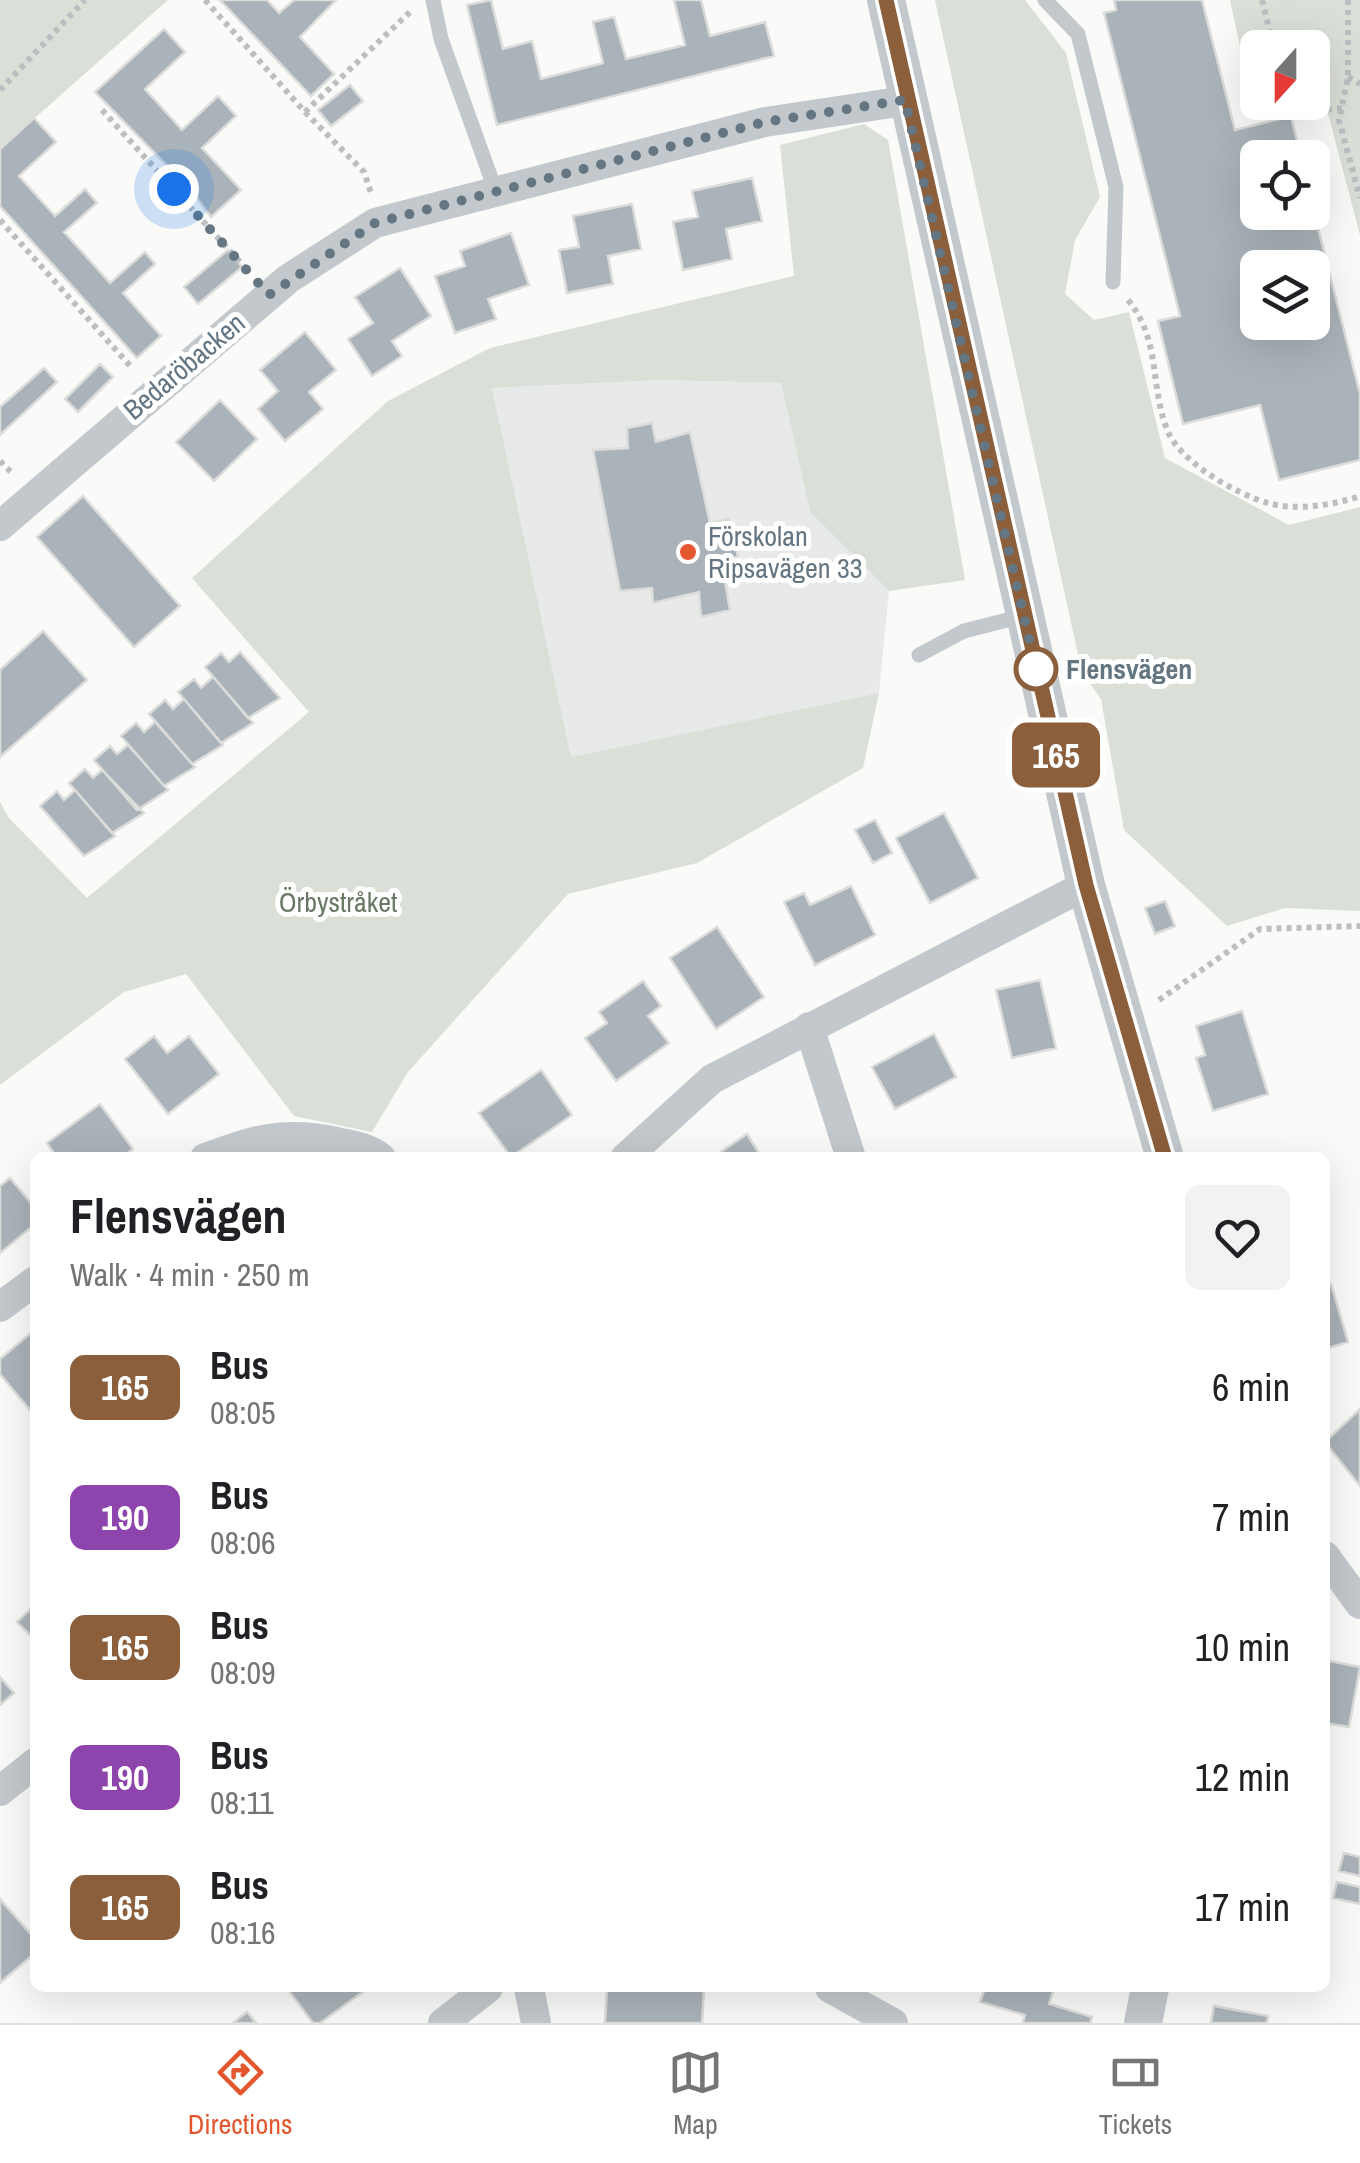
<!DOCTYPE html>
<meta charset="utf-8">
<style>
:root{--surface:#fff;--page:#f2f2f2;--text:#202124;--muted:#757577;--line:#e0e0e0;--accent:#e4572e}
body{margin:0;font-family:"Archivo Narrow",sans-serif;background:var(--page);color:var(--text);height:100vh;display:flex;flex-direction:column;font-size:38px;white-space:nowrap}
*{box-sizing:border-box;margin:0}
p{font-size:32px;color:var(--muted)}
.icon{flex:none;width:55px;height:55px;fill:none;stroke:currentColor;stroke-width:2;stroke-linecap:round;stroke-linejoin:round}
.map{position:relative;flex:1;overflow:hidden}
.panel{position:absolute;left:30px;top:1152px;width:1300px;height:840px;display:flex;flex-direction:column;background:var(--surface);border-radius:15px;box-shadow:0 10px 40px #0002}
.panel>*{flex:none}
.badge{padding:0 20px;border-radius:15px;font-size:35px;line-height:65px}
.needle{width:65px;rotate:201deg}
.buttons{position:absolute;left:1240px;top:30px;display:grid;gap:20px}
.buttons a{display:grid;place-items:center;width:90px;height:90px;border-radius:15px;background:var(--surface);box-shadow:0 10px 40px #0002;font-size:50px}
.you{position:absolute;width:50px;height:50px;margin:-25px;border:8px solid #fff;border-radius:50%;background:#1a73e8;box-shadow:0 0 0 15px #1a73e833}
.map>.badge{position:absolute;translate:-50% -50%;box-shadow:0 0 0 5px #fff}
.round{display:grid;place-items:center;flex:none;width:105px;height:105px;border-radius:15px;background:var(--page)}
.headline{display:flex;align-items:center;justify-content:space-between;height:170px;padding:0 40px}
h1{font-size:48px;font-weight:700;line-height:75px}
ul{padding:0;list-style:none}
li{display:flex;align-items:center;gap:30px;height:130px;padding:0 40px}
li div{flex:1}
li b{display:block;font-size:38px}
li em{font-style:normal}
li .badge{min-width:110px;font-weight:700;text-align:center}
.tab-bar{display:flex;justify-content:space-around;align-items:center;height:140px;border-top:2px solid var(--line);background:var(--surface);font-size:28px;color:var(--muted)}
.tab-bar a{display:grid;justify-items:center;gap:5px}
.tab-bar .on{color:var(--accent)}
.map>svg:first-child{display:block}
.built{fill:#e8e9e9}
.green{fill:#dadfd7}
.building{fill:#aab3b9;stroke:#dcdcda;stroke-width:2.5;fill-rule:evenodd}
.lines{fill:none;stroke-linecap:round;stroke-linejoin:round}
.path{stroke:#bbbfc2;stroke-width:6;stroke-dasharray:5 5;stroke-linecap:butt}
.service{stroke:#c3c8cc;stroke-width:15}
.minor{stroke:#c3c8cc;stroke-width:30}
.tertiary{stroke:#c3c8cc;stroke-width:38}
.line-casing{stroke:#fff;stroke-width:22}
.line{stroke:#8b5e3c;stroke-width:15}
.walk{stroke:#657683;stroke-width:10;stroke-dasharray:0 18}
.poi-dot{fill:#e4572e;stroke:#fff;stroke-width:4}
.stop-dot{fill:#fff;stroke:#8b5e3c;stroke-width:5}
.labels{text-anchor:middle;stroke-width:10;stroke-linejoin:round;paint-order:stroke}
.street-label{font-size:28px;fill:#657683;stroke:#fff}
.poi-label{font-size:28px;fill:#657683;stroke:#fff;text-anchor:start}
.stop-label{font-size:28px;font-weight:bold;fill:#657683;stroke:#fff;text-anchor:start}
.park-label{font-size:28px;fill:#687a64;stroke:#fff}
</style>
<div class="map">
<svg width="1360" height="2023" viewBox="0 0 1360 2023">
<rect width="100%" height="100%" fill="#fafaf8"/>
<path class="built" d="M662,380L781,383L810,512L889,591L879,693L571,757L492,388Z"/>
<path class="green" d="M0,0H168L0,149Z
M935,0H1025L1066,53L1100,197L1075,240L1065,294L1094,320L1129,312L1165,458L1289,525L1360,507V911L1285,908L1227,926L1124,830L1101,699L1082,673Z
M1230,0H1360V235L1316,68L1313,67L1312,48H1258L1257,71H1245Z
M864,124L888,140L965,580L889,591L810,512L781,383L661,380L492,388L571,757L879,693L863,768L697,863L568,894L408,1072L372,1132L294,1116L186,974L124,992L0,1085V802L9,818L87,898L309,712L192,578L388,401L490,348L794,276L780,145Z"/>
<path class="building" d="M220,0H267L279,13L294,0H336L300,37L334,74L311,96Z
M491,0L503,49L532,41L541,79L603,63L593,22L614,17L626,59L685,45L674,0H701L710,36L765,22L774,56L497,125L467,5Z
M1114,0H1202L1235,130L1291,116L1301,158H1258V212H1312V204L1360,394V460L1279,480L1260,405L1183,424L1158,321L1180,316L1104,13L1116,10ZM1258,268H1312V322H1258Z
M164,29L185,52L145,89L182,130L218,96L236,116L202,148L241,190L211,217L191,190L95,92Z
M350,85L363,101L331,126L318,110Z
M34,118L56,142L19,176L55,216L85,189L97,203L64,232L110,283L145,252L155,264L123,293L161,336L137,358L0,206V149Z
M752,178L762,221L726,229L732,259L683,270L673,222L698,217L692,191Z
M632,204L641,249L608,256L613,284L567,293L559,250L579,247L573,216Z
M511,233L529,285L488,299L496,319L455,333L435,276L465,266L460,251Z
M228,250L242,267L198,304L184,287Z
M400,268L431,316L392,341L402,356L372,376L348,339L373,323L355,297Z
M305,332L336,370L309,392L323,409L285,441L258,409L278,391L260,370Z
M100,364L113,377L78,412L65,399Z
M44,368L57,382L0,435V407Z
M220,400L257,439L214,481L176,442Z
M652,423L656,442L690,432L710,523L729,519L738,556L722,564L730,610L701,617L699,592L653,603L652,588L620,591L593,450L628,448L627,428Z
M83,496L180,606L134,647L37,537Z
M43,631L87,680L0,757V670Z
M240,652L280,698L248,718L205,667L221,653L229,662Z
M213,677L253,723L221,743L178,692L194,679L201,688Z
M184,699L223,745L192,764L149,714L165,700L173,709Z
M155,722L195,767L164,786L121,736L136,723L144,732Z
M128,745L168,790L137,810L94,760L110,746L117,754Z
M85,769L93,778L102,770L144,813L112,833L69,783Z
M75,790L115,836L84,856L40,806L57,791L64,800Z
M944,813L978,878L930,903L896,838Z
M875,820L892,853L873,863L855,830Z
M851,886L875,935L815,965L784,902L804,893L810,905Z
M1165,901L1175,926L1155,934L1145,908Z
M717,927L764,997L716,1029L670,958Z
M1040,980L1056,1048L1012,1058L996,990Z
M643,981L661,1006L648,1016L669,1043L616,1081L585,1038L607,1023L599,1012Z
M1242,1011L1268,1094L1213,1111L1196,1058L1205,1055L1196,1026Z
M934,1034L956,1077L895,1109L872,1067Z
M154,1036L167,1053L189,1036L219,1074L168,1114L125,1059Z
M541,1070L572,1115L511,1157L479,1113Z
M100,1104L133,1149L122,1158H57L47,1143Z
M747,1134L762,1158H712Z
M10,1178L35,1208V1224L0,1253V1186Z
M1331,1284L1348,1342L1325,1349V1286Z
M32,1332L35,1336V1416L0,1374V1359Z
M1360,1409V1486L1325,1442Z
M35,1605V1640L17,1622Z
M1325,1660L1360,1667L1349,1727L1325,1723Z
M0,1677L14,1693L0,1705Z
M1344,1853L1360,1857V1876L1339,1871Z
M1337,1882L1360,1887V1904L1333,1898Z
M0,1899L35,1939V1953L0,1983Z
M287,1988H361L364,1991L320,2023H313Z
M607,1988H704L702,2023H605Z
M985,1988H1054L1049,2004L1092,2017L1090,2023H1023L1025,2015L980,2002Z
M1214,2006L1268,2016L1267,2023H1211Z
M247,2012L256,2023H233Z"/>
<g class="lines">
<path class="path" d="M205,0L305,112L412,10
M1262,0L1274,48
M1348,0V77L1339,120L1360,198
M1348,77L1360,84
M0,90L85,0
M1290,102L1306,112L1342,108
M102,110L249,272
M305,112L364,172L371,193
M0,220L132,368
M1128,300C1162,342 1149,386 1168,432C1182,463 1236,494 1268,503C1294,511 1335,505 1360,496
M0,461L13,474
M1159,1000L1260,929L1360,926"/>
<path class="service" d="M433,0L441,39L496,192
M1045,0L1078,34L1116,187L1113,282
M919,655L964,631L1023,616"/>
<path class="minor" d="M0,526L288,279L375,223L765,122L905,101
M809,1027L851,1158
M205,1158C255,1140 283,1130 337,1142C353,1146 368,1147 381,1158
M625,1158L712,1079L1086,885
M0,1307L35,1281
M1325,1556L1360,1604
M0,1791L35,1763
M529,1988L536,2023
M830,1988L893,2023
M443,2023L488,1988"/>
<path class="tertiary" d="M886,0L1086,885L1165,1158
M1143,2023L1150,1988"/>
</g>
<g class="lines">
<g class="line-casing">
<path id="line" d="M886,0L1086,885L1165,1158"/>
</g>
<use href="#line" class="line"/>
<path class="walk" d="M174,189L269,295L375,223L765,122L905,100L1036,669"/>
</g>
<circle class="poi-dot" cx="688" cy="552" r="10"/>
<circle class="stop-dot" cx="1036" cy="669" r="20"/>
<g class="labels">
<g class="street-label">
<text transform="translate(184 366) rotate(-40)" y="10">Bedaröbacken</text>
</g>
<g class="poi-label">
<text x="708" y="546">Förskolan<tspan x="708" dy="32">Ripsavägen 33</tspan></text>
</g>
<g class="stop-label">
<text x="1066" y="679">Flensvägen</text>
</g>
<g class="park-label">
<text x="338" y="912">Örbystråket</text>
</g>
</g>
</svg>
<div class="buttons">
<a><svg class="needle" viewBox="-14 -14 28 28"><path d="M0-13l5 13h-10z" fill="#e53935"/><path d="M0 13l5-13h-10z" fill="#757577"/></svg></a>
<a><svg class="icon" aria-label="locate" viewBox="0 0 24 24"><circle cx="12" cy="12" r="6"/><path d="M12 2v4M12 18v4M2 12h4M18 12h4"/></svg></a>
<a><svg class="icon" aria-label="layers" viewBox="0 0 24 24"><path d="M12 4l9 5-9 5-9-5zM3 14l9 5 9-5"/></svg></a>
</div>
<div class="you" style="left:174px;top:189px"></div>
<b class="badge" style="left:1056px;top:755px;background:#8b5e3c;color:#fff">165</b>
<section class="panel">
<div class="headline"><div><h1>Flensvägen</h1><p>Walk · 4 min · 250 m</p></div><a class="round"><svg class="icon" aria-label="heart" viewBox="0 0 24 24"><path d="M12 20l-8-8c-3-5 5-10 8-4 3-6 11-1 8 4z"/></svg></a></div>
<ul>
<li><span class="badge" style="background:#8b5e3c;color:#fff">165</span><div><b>Bus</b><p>08:05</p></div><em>6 min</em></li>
<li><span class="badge" style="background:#8e44ad;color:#fff">190</span><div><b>Bus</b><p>08:06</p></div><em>7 min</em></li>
<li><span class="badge" style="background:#8b5e3c;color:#fff">165</span><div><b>Bus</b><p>08:09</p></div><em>10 min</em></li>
<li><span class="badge" style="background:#8e44ad;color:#fff">190</span><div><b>Bus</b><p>08:11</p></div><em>12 min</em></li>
<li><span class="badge" style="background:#8b5e3c;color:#fff">165</span><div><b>Bus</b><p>08:16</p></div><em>17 min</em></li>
</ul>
</section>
</div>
<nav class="tab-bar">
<a class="on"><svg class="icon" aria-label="directions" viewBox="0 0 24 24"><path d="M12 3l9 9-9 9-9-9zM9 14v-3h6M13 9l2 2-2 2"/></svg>Directions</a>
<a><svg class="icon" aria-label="map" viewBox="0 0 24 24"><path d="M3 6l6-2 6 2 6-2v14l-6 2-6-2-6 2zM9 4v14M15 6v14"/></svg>Map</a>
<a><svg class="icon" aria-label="tickets" viewBox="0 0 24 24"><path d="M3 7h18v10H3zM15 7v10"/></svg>Tickets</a>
</nav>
